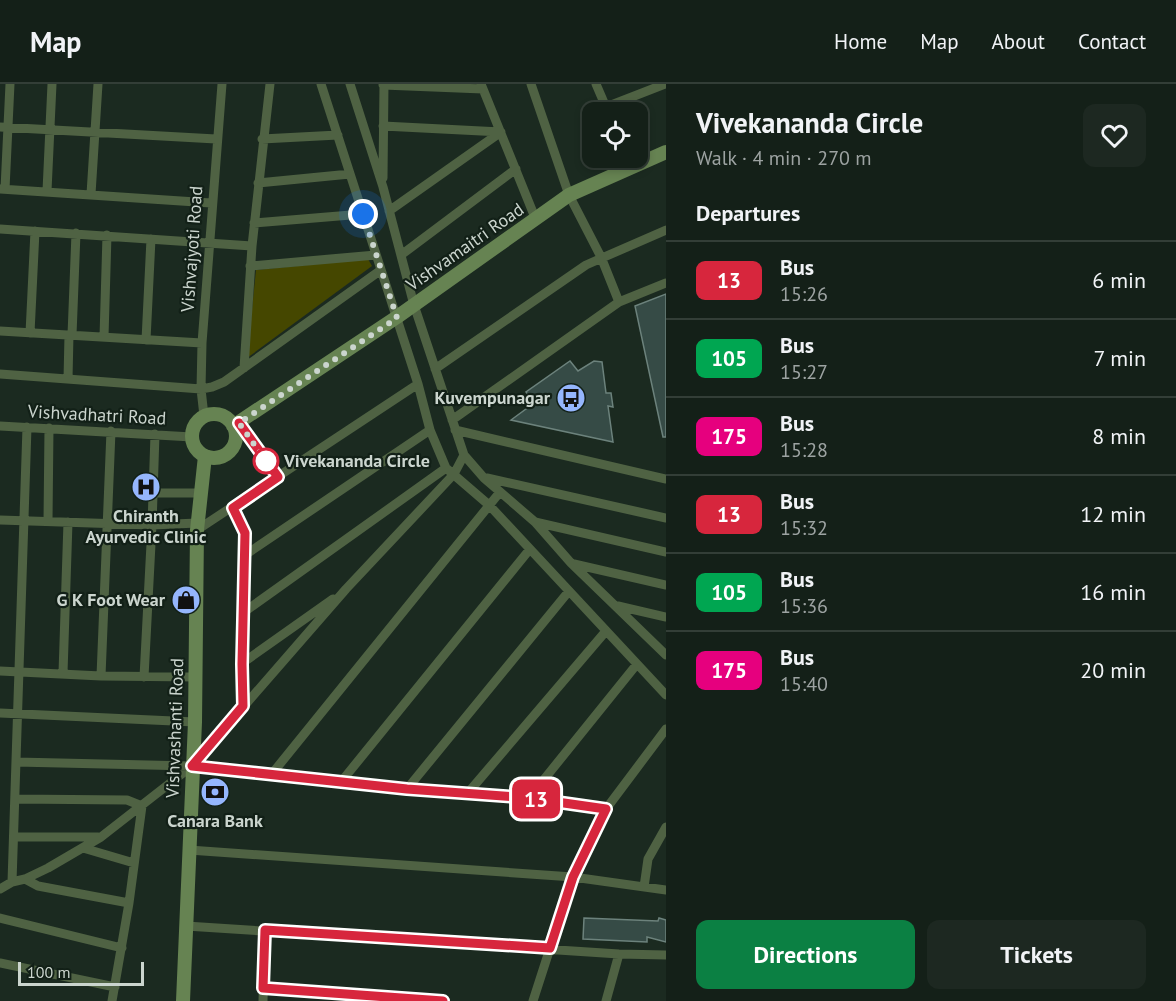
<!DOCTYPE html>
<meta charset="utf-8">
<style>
:root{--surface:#142018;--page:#1d2821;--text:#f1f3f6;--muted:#9da3a2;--line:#333e37;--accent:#0b8043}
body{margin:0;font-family:"PT Sans",sans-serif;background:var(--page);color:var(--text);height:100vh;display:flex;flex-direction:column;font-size:22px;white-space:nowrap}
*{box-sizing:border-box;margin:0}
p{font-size:20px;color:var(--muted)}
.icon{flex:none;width:33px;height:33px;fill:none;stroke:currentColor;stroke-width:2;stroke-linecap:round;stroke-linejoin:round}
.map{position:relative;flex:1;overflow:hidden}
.side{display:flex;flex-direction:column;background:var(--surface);width:510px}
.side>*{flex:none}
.badge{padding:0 12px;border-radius:9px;font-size:21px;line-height:39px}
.buttons{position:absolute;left:582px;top:18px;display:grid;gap:12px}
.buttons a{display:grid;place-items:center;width:66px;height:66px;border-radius:12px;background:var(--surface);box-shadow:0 3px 9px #0003,0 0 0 2px var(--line);font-size:30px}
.scale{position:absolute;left:18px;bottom:15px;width:126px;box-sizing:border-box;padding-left:6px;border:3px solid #cbd5ce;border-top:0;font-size:16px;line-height:21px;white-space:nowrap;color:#cbd5ce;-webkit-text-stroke:4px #122017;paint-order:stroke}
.you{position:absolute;width:30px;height:30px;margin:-15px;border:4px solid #fff;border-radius:50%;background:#1a73e8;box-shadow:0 0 0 9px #1a73e833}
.map>.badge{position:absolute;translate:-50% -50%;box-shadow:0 0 0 3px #fff}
h2{padding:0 30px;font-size:22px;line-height:54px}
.round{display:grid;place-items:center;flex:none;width:63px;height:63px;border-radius:12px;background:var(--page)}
.headline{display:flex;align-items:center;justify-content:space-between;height:102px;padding:0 30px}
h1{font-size:28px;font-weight:600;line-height:45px}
.action{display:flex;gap:12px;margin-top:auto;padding:12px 30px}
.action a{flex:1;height:69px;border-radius:12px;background:var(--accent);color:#fff;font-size:24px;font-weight:600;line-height:69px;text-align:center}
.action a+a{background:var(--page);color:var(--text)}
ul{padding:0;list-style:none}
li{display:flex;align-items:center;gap:18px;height:78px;padding:0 30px;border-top:2px solid var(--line)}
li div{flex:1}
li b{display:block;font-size:22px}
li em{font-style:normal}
li .badge{min-width:66px;font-weight:700;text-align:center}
header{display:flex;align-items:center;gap:36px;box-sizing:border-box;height:84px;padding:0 30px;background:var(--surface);border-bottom:2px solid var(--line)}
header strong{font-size:28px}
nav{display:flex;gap:33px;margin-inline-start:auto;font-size:21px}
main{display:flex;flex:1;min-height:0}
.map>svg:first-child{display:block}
.green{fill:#454700}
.building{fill:#364b46;stroke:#6c827c;stroke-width:1.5}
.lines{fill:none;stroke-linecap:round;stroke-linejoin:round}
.street{stroke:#4f6243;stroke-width:9}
.secondary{stroke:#668352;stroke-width:14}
.line-casing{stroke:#fff;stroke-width:14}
.line{stroke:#d7263d;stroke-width:9}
.walk{stroke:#cbd5ce;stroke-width:6;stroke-dasharray:0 10.8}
.stop-dot{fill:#fff;stroke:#d7263d;stroke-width:3}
.labels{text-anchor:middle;stroke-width:4.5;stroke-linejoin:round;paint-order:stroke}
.street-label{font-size:18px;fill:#cbd5ce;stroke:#122017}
.poi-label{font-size:18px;font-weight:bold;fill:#cbd5ce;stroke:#122017;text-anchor:end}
.stop-label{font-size:18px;font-weight:bold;fill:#cbd5ce;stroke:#122017;text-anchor:start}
</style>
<header>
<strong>Map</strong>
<nav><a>Home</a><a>Map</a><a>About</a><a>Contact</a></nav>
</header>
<main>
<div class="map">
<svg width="666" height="917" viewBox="0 0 666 917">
<rect width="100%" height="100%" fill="#1b2a20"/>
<path class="green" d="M368,175L372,182L247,274L256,186Z"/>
<path class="building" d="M666,210V353H663L635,222Z
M570,277L578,287L594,277L602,278L606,309H611L613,323L608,322L613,358L511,336L534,319L526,308Z
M584,834L658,837L659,834L666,836V858L647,853V858L583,855Z"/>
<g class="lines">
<path class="street" d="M321,0L418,300L430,346L446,384L489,421L666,611
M350,0L383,103L414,221L464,371L484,394L535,438L571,479L666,571
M481,0L536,136
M531,0L569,111L601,173L619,218
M596,0L608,28
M383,1L483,5
M606,23L665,0
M383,42L501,48
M0,43L216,55
M262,55L338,51
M383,94L384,0
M258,99L350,90
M0,105L211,119
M5,105L10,0
M47,107L52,0
M91,110L98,0
M389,127L501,48
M254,139L363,130
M0,145L252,162
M401,171L516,85
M250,182L376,171
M0,247L202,259
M30,249L35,147
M72,251L76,149
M104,253L107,151
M146,256L151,155
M244,284L252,162L270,0
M435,285L586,181L666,146
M0,290L201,305L212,303L224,298L381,186
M68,295L69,251
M204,332L201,305L202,259L222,0
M452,336L619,218L666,199
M239,339L278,393
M0,342L192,353
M455,346L666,395
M487,394L666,434
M153,409H200
M233,424L245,449L241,580L243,622
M0,436L152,441L197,439
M48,437L49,344
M535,438L666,468
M197,446L418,300
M245,471L430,346
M574,480L666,501
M618,522L666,533
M244,528L446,384
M241,580L333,515
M0,587L101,592L196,593
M63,589L68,438
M101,592L111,347
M144,593L152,441L155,350
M0,629L195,638
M16,678L192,682L407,705L529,714L606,725
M271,691L500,408
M341,698L530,465
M407,705L569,507
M467,710L606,547
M529,714L637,580
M15,715L127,716L142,722L129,819L112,917
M14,753H98
M83,764L134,779
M189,766L573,793L666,806
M25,795L38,802L129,819
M12,798L27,343
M644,803L648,775L666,743
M0,805L12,798L25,795L48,784L101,753L192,682L346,505L454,390L464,371
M0,834L122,864
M186,842L619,870L666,871
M0,879L115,903
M263,904L443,917
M263,917L265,846
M533,917L573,793L606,725L666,645
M606,917L619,870"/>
<path class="secondary" d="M192 352a22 22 0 1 1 44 0a22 22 0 1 1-44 0Z
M233,342L397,233L569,111L666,68
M183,917L195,638L197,446L205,372"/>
</g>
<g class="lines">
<g class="line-casing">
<path id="line" d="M239,339L278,393L233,424L245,449L242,580L243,622L192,682L407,705L529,714L606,725L573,793L550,864L265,846L263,904L443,917"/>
</g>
<use href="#line" class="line"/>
<path class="walk" d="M266,377L239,339L397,234L363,130"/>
</g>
<defs>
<g id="bus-disc" transform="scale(1.5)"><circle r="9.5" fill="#95b6fd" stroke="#122017"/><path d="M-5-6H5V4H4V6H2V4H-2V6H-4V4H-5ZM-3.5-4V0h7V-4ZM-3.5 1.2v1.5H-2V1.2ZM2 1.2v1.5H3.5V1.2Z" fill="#111"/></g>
<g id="hospital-disc" transform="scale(1.5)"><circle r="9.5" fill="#95b6fd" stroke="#122017"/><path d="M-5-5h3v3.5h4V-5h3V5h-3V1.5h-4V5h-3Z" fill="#111"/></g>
<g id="shop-disc" transform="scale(1.5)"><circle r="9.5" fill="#95b6fd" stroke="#122017"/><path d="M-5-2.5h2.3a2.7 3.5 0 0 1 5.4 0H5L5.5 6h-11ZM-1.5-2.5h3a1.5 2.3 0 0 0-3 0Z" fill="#111"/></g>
<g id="bank-disc" transform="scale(1.5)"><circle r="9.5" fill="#95b6fd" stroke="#122017"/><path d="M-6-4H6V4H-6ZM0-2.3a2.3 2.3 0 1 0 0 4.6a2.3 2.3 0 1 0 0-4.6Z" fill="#111"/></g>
</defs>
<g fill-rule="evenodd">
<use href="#bus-disc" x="571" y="314"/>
<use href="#hospital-disc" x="146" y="403"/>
<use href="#shop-disc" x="186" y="516"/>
<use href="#bank-disc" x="215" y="708"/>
</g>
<circle class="stop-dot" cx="266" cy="377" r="12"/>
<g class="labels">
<g class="street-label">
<text transform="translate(465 163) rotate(-35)" y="6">Vishvamaitri Road</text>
<text transform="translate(192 165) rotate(-86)" y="6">Vishvajyoti Road</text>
<text transform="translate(97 331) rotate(3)" y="6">Vishvadhatri Road</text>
<text transform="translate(175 644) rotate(-88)" y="6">Vishvashanti Road</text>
</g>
<g class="poi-label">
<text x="550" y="320">Kuvempunagar</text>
<text x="146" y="438" text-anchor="middle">Chiranth<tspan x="146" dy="21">Ayurvedic Clinic</tspan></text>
<text x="165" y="522">G K Foot Wear</text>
<text x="215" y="743" text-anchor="middle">Canara Bank</text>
</g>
<g class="stop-label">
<text x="284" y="383">Vivekananda Circle</text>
</g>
</g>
</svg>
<div class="buttons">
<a><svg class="icon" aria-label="locate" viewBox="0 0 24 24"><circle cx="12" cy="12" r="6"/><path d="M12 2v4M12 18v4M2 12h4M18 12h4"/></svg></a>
</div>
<div class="scale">100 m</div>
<div class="you" style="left:363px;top:130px"></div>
<b class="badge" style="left:536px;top:715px;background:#d7263d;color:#fff">13</b>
</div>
<section class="side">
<div class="headline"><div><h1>Vivekananda Circle</h1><p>Walk · 4 min · 270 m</p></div><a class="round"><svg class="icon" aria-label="heart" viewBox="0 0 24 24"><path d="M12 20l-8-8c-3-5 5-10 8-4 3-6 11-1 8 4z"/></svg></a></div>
<h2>Departures</h2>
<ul>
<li><span class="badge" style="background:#d7263d;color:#fff">13</span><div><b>Bus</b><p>15:26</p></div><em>6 min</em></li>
<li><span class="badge" style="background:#00a651;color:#fff">105</span><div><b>Bus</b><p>15:27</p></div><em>7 min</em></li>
<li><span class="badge" style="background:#e6007e;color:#fff">175</span><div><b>Bus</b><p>15:28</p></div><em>8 min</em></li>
<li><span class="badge" style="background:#d7263d;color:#fff">13</span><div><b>Bus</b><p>15:32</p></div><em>12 min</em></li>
<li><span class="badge" style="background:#00a651;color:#fff">105</span><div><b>Bus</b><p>15:36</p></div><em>16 min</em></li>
<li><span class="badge" style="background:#e6007e;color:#fff">175</span><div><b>Bus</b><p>15:40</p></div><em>20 min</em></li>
</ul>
<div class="action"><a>Directions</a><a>Tickets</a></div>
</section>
</main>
